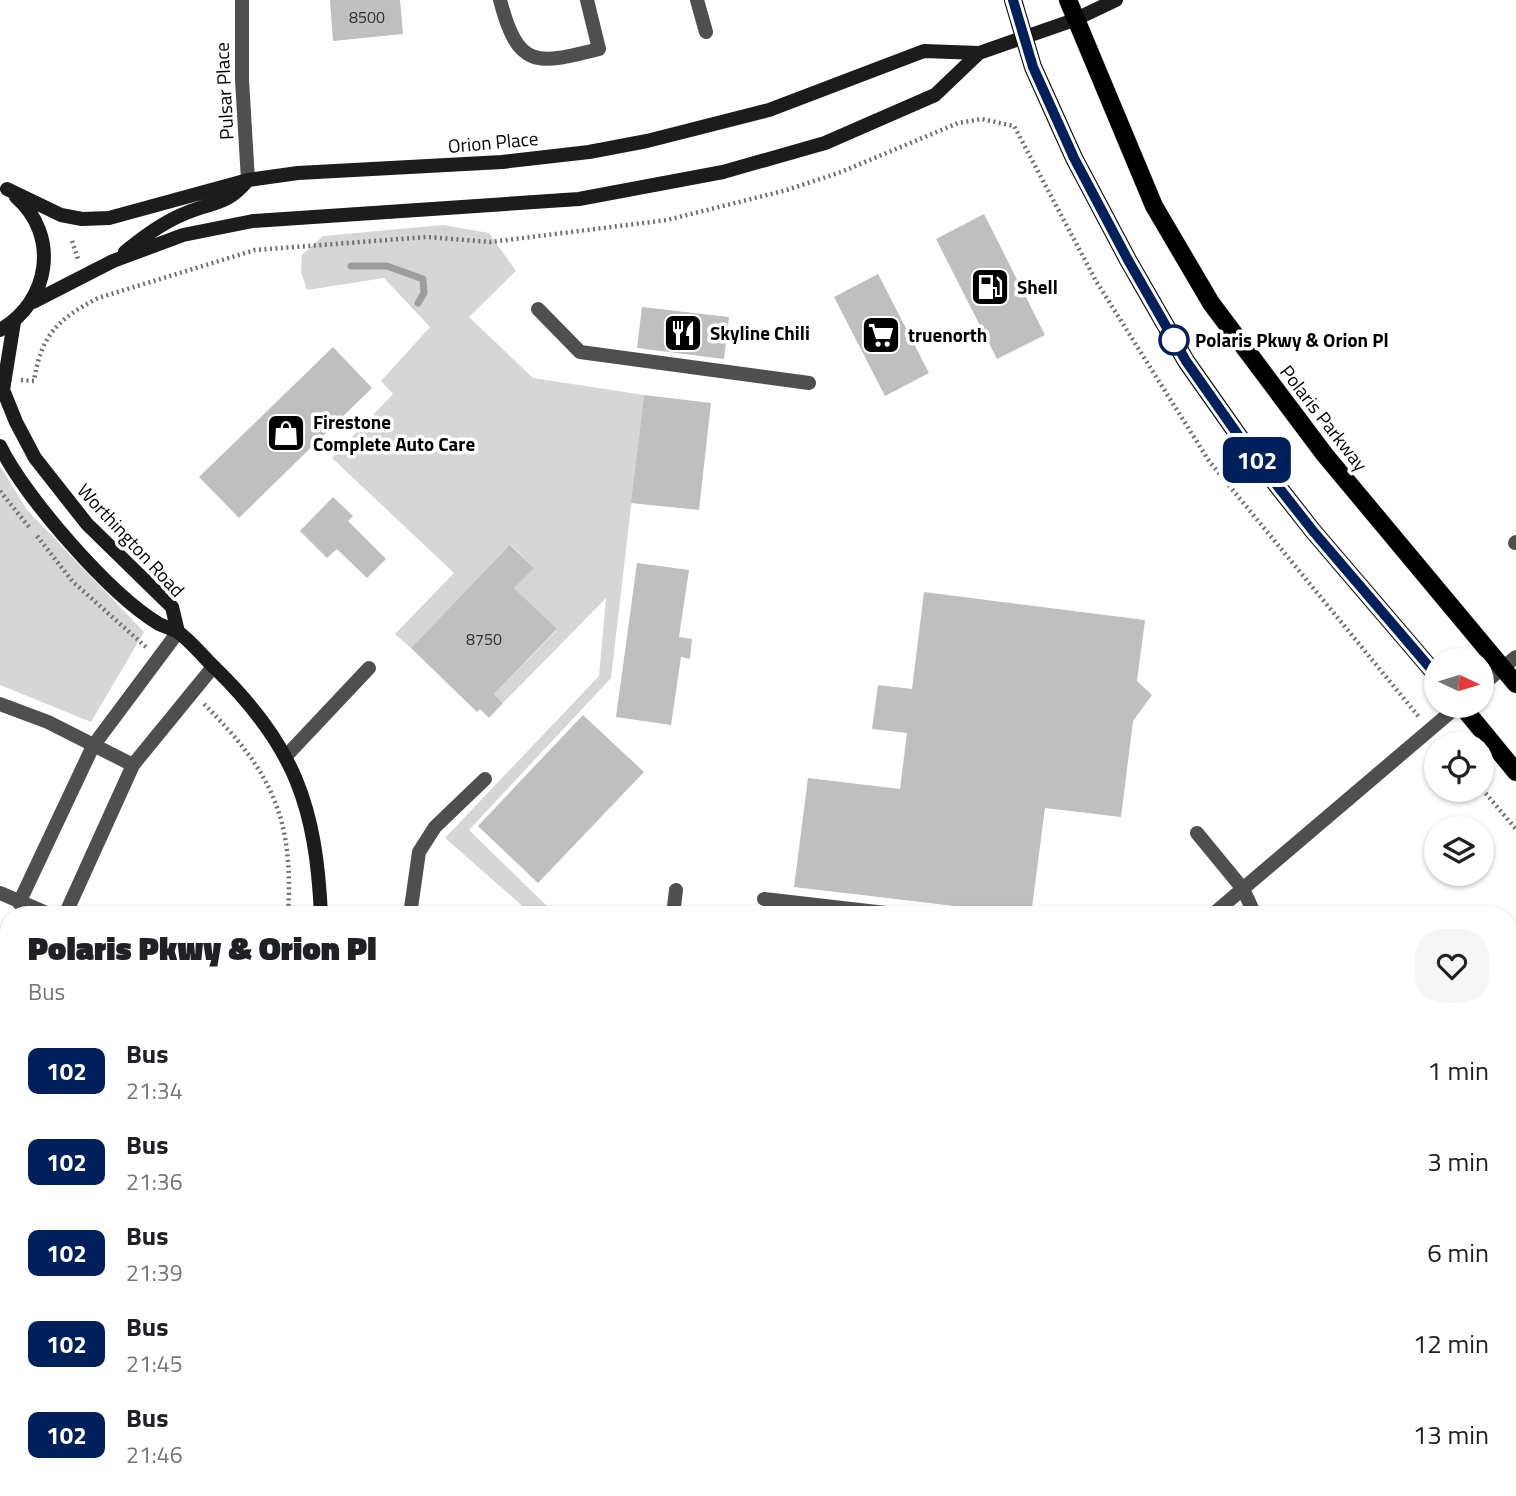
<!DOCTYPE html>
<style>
:root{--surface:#fff;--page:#f6f6f6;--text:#202124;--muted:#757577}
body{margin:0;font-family:"Titillium Web",sans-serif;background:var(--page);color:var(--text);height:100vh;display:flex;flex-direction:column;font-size:26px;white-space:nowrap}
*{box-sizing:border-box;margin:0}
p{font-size:23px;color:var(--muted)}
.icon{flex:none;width:38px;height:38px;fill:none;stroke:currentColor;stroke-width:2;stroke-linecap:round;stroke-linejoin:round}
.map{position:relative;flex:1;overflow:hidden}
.panel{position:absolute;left:0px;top:906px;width:1517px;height:590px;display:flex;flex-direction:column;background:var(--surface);border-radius:28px 28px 0 0;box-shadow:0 2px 5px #0004}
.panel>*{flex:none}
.badge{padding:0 14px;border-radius:10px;font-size:24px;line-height:46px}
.needle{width:46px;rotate:94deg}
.fabs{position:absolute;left:1424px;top:648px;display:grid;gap:14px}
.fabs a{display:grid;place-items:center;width:70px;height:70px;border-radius:50%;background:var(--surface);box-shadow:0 2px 5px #0004;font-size:35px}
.map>.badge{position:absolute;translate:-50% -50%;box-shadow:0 0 0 4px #fff}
.round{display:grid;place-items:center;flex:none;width:74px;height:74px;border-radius:28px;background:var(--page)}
.summary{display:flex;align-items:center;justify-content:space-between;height:119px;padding:0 28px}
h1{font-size:33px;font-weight:800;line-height:52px}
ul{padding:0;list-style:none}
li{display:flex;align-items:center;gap:21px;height:91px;padding:0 28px}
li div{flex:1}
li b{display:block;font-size:26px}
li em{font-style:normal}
li .badge{min-width:77px;font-weight:700;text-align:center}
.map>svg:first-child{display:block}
.green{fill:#d6d6d6}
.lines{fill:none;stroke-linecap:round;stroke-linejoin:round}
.stream{stroke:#9d9d9d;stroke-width:7}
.building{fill:#bfbfbf}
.primary-casing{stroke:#dbdbdb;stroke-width:19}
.path{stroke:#717171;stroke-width:4.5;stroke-dasharray:2 3.5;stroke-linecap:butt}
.lane{stroke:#4f4f4f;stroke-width:14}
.street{stroke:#4f4f4f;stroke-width:14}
.secondary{stroke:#1c1c1c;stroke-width:14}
.primary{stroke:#000;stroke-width:18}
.line-casing{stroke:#fff;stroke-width:16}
.line{stroke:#00205b;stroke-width:10}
.stop-dot{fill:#fff;stroke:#00205b;stroke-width:3.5}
.labels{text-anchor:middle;stroke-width:7;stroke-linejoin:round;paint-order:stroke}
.number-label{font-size:16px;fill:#303030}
.street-label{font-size:19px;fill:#000;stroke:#fff}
.poi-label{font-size:19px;font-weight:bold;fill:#000;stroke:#fff;text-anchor:start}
.stop-label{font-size:19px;font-weight:bold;fill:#000;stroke:#fff;text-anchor:start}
</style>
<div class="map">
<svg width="1516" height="1496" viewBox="0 0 1516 1496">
<rect width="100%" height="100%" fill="#fff"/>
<path class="green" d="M443,225L489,233L516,271L469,317L533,378L644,395L611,678L469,830L549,908L545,915H533L445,838L599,676L606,598L503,703L494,694L557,630L514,588L533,567L511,545L411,648L395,634L454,573L332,458L393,394L381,381L430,327L384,278L307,290L301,272L302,255L323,236Z
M0,466L27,510L144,632L91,722L0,685Z
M712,907L783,915H711Z
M1115,1488H1208L1218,1496H1124Z"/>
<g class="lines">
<path class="stream" d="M351,266H387L423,279L424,293L418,303"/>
</g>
<path class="building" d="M330,0H400L403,34L333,41Z
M984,214L1045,335L997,359L936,239Z
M878,274L929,373L885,396L834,297Z
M642,307L729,317L724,359L637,348Z
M333,347L372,388L239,518L199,477Z
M644,395L711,403L699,510L631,503Z
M333,497L353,516L348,521L386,559L367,578L337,549L327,558L300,531Z
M510,545L534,568L514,588L557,629L494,694L503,703L489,718L480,709L477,712L411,648Z
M637,563L689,570L679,637L692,639L690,659L681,657L671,725L616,717Z
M924,592L1145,620L1137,681L1152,695L1133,721L1121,817L1045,808L1031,915L794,887L808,778L900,789L907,733L872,729L878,685L912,689Z
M583,715L644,772L538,883L478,826Z"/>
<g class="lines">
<g class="primary-casing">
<path id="primary" d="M1013,0L1033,67L1074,158L1128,260L1186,361L1243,442L1313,531L1437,676
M1068,0L1154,206L1211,303L1325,455L1516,684
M1461,705L1516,772"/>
</g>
<path class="path" d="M72,241L78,259
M21,380L34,381C41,335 58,319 98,298L255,250L427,237L491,242L667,220L787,190L841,172L958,123L982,119L1014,126L1096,281L1209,461L1419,717
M0,491L29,527
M37,536L73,582L146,647
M204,704C272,772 294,818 288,915
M1482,789L1516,829
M282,1496L283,1488"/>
<path class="lane" d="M500,0C518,69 536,65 599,49L587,0
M697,0L706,32
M538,309L580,352L809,383
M1515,543L1516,542
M1482,685L1516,657
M0,704L48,722L133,765
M287,755L369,668
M1197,833L1243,889L1255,915
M0,893L51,915
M764,899L903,915
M19,903L93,746L178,632
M65,915L133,765L213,667
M410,915L419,852L435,827L485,779
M673,915L676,890
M1212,915L1459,705
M0,992L9,974
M1508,1262L1516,1271
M0,1382L9,1380
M320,1496L321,1488
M582,1496L583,1488"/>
<path class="street" d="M242,0V80L248,180
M1072,1488L1081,1496"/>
<path class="secondary" d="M7,189L61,215L82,219L109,218L248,180L298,173L502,162L589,152L647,141L769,110L924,51L979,53L1074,20L1116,0
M125,252C143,237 163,222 186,213C215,201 226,206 248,180
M33,302L113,261L183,235L253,221L579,199L723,172L825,143L935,95L979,53
M14,322L3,390L16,422L35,458L87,524L172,607L178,632
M0,330C50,302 60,235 16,197
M0,446C25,497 109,594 159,624C165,627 172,628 178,632C192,642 204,658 216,669C295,746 316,807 321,915
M235,1496L236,1488
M260,1496L261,1488"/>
<use href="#primary" class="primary"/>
</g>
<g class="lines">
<g class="line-casing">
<path id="line" d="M1013,0L1033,67L1074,158L1128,260L1186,361L1243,442L1313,531L1437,676"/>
</g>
<use href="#line" class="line"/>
</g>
<defs>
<g id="fuel-square" transform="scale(2.0125)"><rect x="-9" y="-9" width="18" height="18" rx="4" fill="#000" stroke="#fff"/><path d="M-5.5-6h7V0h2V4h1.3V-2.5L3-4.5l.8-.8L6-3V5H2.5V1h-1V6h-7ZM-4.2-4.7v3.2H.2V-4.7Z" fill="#fff"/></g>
<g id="restaurant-square" transform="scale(2.0125)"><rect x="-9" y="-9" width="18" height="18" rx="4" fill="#000" stroke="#fff"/><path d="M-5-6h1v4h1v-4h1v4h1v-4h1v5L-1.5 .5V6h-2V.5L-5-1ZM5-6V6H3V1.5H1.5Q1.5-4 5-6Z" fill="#fff"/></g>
<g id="supermarket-square" transform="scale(2.0125)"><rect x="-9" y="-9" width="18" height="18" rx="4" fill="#000" stroke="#fff"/><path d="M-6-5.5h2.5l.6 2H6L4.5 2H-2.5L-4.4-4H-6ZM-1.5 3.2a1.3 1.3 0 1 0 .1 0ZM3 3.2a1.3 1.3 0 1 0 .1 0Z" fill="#fff"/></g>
<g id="shop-square" transform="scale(2.0125)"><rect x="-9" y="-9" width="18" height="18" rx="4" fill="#000" stroke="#fff"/><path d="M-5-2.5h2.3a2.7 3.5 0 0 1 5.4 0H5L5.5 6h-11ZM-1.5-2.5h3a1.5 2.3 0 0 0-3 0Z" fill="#fff"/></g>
</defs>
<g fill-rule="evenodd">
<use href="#fuel-square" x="990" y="287"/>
<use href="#restaurant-square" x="683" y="333"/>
<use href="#supermarket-square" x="881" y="335"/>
<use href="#shop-square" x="286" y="433"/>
</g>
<circle class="stop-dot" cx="1174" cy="340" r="14"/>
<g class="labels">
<g class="number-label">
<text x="367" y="23">8500</text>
<text x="484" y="645">8750</text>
</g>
<g class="street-label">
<text transform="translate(224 91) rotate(-93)" y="7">Pulsar Place</text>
<text transform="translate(493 142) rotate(-5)" y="7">Orion Place</text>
<text transform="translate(1324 418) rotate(52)" y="7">Polaris Parkway</text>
<text transform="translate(131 540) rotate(47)" y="7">Worthington Road</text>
</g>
<g class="poi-label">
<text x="1017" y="294">Shell</text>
<text x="710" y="340">Skyline Chili</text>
<text x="908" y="342">truenorth</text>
<text x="313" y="429">Firestone<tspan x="313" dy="22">Complete Auto Care</tspan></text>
</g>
<g class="stop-label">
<text x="1195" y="347">Polaris Pkwy &amp; Orion Pl</text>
</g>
</g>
</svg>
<div class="fabs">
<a><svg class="needle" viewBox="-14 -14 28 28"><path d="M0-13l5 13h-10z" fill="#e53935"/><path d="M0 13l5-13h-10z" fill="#757577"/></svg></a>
<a><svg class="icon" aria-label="locate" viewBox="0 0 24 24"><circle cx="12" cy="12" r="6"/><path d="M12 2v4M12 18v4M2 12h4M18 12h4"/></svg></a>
<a><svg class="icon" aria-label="layers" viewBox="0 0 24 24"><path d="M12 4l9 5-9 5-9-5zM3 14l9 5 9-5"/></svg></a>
</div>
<b class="badge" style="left:1257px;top:460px;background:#00205b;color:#fff">102</b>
<section class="panel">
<div class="summary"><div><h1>Polaris Pkwy &amp; Orion Pl</h1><p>Bus</p></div><a class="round"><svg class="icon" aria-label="heart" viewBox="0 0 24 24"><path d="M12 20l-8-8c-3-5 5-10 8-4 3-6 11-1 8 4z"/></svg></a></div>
<ul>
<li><span class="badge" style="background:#00205b;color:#fff">102</span><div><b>Bus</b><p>21:34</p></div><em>1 min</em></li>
<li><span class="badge" style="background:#00205b;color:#fff">102</span><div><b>Bus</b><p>21:36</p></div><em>3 min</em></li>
<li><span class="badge" style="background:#00205b;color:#fff">102</span><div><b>Bus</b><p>21:39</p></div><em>6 min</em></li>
<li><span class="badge" style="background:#00205b;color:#fff">102</span><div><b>Bus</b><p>21:45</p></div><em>12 min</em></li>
<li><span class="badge" style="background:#00205b;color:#fff">102</span><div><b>Bus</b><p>21:46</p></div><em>13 min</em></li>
</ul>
</section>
</div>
